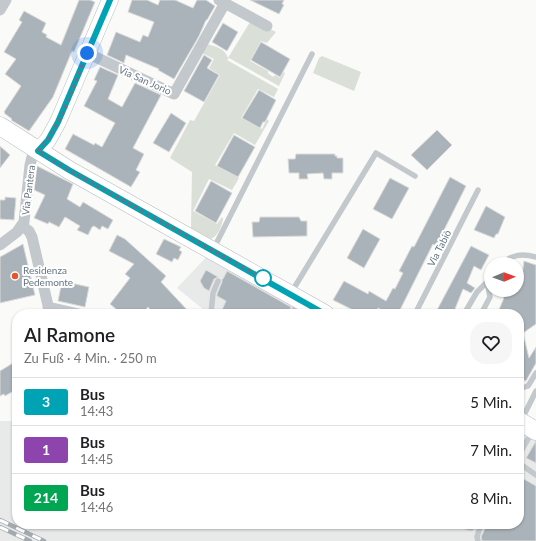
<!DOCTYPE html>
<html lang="de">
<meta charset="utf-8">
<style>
:root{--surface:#fff;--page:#f6f6f6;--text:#202124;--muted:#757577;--line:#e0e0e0}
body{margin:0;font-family:Lato,sans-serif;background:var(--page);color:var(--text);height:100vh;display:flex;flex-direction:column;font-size:15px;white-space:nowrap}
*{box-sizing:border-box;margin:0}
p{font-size:13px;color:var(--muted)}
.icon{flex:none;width:22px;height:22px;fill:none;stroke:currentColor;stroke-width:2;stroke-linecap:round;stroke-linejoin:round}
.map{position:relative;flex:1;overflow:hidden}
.panel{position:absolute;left:12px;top:309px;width:512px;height:220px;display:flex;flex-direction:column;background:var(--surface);border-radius:16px;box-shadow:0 1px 3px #0004}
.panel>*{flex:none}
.badge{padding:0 8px;border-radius:3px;font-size:14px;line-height:26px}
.needle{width:26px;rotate:89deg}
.buttons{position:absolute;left:484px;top:257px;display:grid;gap:8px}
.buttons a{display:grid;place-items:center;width:40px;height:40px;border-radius:50%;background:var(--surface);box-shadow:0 1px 3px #0004;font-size:20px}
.you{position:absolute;width:20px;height:20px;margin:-10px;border:3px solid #fff;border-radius:50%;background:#1a73e8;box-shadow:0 0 0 6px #1a73e833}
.map>.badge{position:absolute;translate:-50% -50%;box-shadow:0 0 0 2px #fff}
.round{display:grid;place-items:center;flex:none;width:42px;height:42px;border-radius:16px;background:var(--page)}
.overview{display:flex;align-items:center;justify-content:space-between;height:68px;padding:0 12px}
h1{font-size:19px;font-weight:600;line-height:30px}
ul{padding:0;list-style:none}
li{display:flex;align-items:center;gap:12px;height:48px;padding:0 12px;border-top:1px solid var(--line)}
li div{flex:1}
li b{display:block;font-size:15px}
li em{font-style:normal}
li .badge{min-width:44px;font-weight:700;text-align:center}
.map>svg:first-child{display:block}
.built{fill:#e8e9e9}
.green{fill:#dadfd7}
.building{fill:#aab3b9;stroke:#dcdcda}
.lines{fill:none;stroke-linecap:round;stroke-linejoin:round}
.secondary-casing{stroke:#b3babf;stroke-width:17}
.primary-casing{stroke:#b5babe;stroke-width:19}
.lane{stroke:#c3c8cc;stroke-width:5.5}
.street{stroke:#c3c8cc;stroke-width:11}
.secondary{stroke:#fff;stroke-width:16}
.primary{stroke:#fff;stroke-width:18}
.rail-casing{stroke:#a2aab0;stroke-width:4.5}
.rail{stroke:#fff;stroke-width:3;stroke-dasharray:9;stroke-linecap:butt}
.line-casing{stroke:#fff;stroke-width:9}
.line{stroke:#00a3b4;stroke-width:6}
.walk{stroke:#657683;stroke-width:4;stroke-dasharray:0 7.2}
.poi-dot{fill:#e4572e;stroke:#fff;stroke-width:1.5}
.stop-dot{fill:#fff;stroke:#00a3b4;stroke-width:2}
.labels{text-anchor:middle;stroke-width:4;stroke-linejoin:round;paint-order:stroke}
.street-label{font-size:10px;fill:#657683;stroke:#fff}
.poi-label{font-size:10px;fill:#657683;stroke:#fff;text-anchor:start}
</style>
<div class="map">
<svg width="536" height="541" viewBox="0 0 536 541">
<rect width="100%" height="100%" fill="#fafaf8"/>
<path class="built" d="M213,250L325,314H209L177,288Z
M0,421H17V524H519V421L536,431V541H0Z"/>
<path class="green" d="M253,21L276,32L267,43L261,41L250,61L268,71V73L273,77L275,75L280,78L283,72L285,73L279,86L229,58L227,60L278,89L274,97L258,89L241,118L262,129L267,119L269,121L255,145L234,133L215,165L239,178L232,190L209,179L193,211L217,224L222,217L223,219C222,225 218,236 211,239L191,228L192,172L170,158L190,120L194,121L220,75L209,68L214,59L202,53L207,44C216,47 225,48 228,58L250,22Z
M322,56L361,72L354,91L313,73L319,58Z"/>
<path class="building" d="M79,0H90L95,2L74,52L72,51L53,97L29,131L11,120L12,119L4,113L5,112H4L21,86L5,74L16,59L4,52L22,22L19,20L24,11L46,23L42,32L47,35L46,37L61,45Z
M132,0H147L158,5L160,0H175L193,8L197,0H206L215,6L207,20H206L199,36L174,79L158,70L159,69L126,55L124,63L107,55L116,32L140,42L143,35L148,37L154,22L128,12Z
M250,0H284L282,4L284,5L279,14Z
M223,23L238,32L227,51L212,42Z
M261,42L290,59L280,77L251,60Z
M204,55L212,60L207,68L219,75L204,102L184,91Z
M100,67L118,75L108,99L122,107L135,83L161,95L133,148L144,154L136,170L140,172L131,187L65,149L73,134L94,145L95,143L102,147L115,123L84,106L97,81L94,80Z
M259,90L276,100L265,122H263L260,128L242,118Z
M171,113L186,123L169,152L153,143Z
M437,130L452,145L427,170L411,155Z
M234,135L255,147L238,177L217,166Z
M0,146L10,155L0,168Z
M296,154H335V156H337V158H343V173H332V179H324L323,173L307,174L308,179H299V173H289L288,159H295Z
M37,166L73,184L67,199L80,207L83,202L113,220L108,229L102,226L100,230L94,226L92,227L88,235L77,230L80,226L65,217L59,227L49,222L48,224L34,218L45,195L34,190Z
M450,177L466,186L436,246L433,244L398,314H390L378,308L375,314H361L333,300L344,281L368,294L369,291L386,301L393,288L395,289L403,273L399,271L412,246L414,247Z
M390,178L409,188L392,219L373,209Z
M211,181L232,193L216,223L195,211Z
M5,197L16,198L14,220L0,219V200H5Z
M486,206L505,217L498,234H496L494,238L474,230Z
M260,217H299L301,221H307V236L253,237L252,222H259Z
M363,229L380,239L364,268L347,258Z
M117,235L125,239L166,276L161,282L191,314H154L148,307L142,314H122L110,304L130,278L125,274L134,264L109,251Z
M164,239L181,247L179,250L182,252L178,260L174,258L172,262L156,254Z
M23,244L35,295L0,303V257Z
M471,246L489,255L481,270L474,266L467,283L475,288L471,293L463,289L453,314H439L440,312L437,310Z
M524,261L536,265V324L523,333L529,358L536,347V363L526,381L519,378V314H497L504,298L497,290H517V276H522Z
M206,270L218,277L214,279L209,291L204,288L200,281Z
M227,271L291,307L288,314H220L226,301L217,296V294L222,282V279H223Z
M62,281L89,287L85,307L58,301Z
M13,363L17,370V389L5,396L4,394L0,396V371Z
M536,441V463L526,458Z
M519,476L536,486V541H482L481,537L487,524H519Z"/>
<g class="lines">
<g class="secondary-casing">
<path id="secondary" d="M38,151L48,140L58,122L110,0"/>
</g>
<g class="primary-casing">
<path id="primary" d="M0,126L69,170L325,314
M519,421L536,431"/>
</g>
<path class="lane" d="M214,248L312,54
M500,264C512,255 521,253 536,257
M291,293L376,153L415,176
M211,314L213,293L218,281
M292,314L299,302
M415,314L478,190
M464,314L477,292L487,282
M481,314L490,297L487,282L491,273
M519,389L528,386L536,373
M522,419L536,391
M519,455L532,432
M519,463L536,475
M456,524L471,528L477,524
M478,541L477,537L481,524"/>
<path class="street" d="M219,0L267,26
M0,10L6,0
M87,53L174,94L225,3
M22,226L29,231L32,237L50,314
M0,245L17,232L24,222L30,165L32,157L38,151
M48,307L79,314"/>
<use href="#secondary" class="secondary"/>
<use href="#primary" class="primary"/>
<g class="rail-casing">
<path id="rail" d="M0,520L44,541
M0,527L30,541"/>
</g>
<use href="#rail" class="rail"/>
</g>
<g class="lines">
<g class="line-casing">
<path id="line" d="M110,0L58,122L48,140L38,151L69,170L325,314"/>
</g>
<use href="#line" class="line"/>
<path class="walk" d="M87,53C75,82 61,128 38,151L69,170L268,281L263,278"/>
</g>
<circle class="poi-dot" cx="15" cy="276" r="4"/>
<circle class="stop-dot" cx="263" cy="278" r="8"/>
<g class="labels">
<g class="street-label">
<text transform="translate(145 80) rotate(24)" y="4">Via San Jorio</text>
<text transform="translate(28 190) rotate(-83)" y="4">Via Pantera</text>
<text transform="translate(439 248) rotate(-63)" y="4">Via Tabiò</text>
</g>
<g class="poi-label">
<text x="23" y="274">Residenza<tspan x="23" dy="12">Pedemonte</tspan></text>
</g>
</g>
</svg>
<div class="buttons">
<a><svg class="needle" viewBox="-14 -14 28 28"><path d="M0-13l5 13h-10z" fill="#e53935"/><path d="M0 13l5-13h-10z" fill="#757577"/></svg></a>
</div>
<div class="you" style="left:87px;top:53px"></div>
<section class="panel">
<div class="overview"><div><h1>Al Ramone</h1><p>Zu Fuß · 4 Min. · 250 m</p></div><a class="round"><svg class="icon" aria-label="heart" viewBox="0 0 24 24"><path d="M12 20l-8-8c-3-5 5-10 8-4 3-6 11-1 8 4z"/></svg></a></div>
<ul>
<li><span class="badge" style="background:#00a3b4;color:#fff">3</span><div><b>Bus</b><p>14:43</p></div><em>5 Min.</em></li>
<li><span class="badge" style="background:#8e44ad;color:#fff">1</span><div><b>Bus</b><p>14:45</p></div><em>7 Min.</em></li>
<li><span class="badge" style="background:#00a651;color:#fff">214</span><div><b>Bus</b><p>14:46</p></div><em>8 Min.</em></li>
</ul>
</section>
</div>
